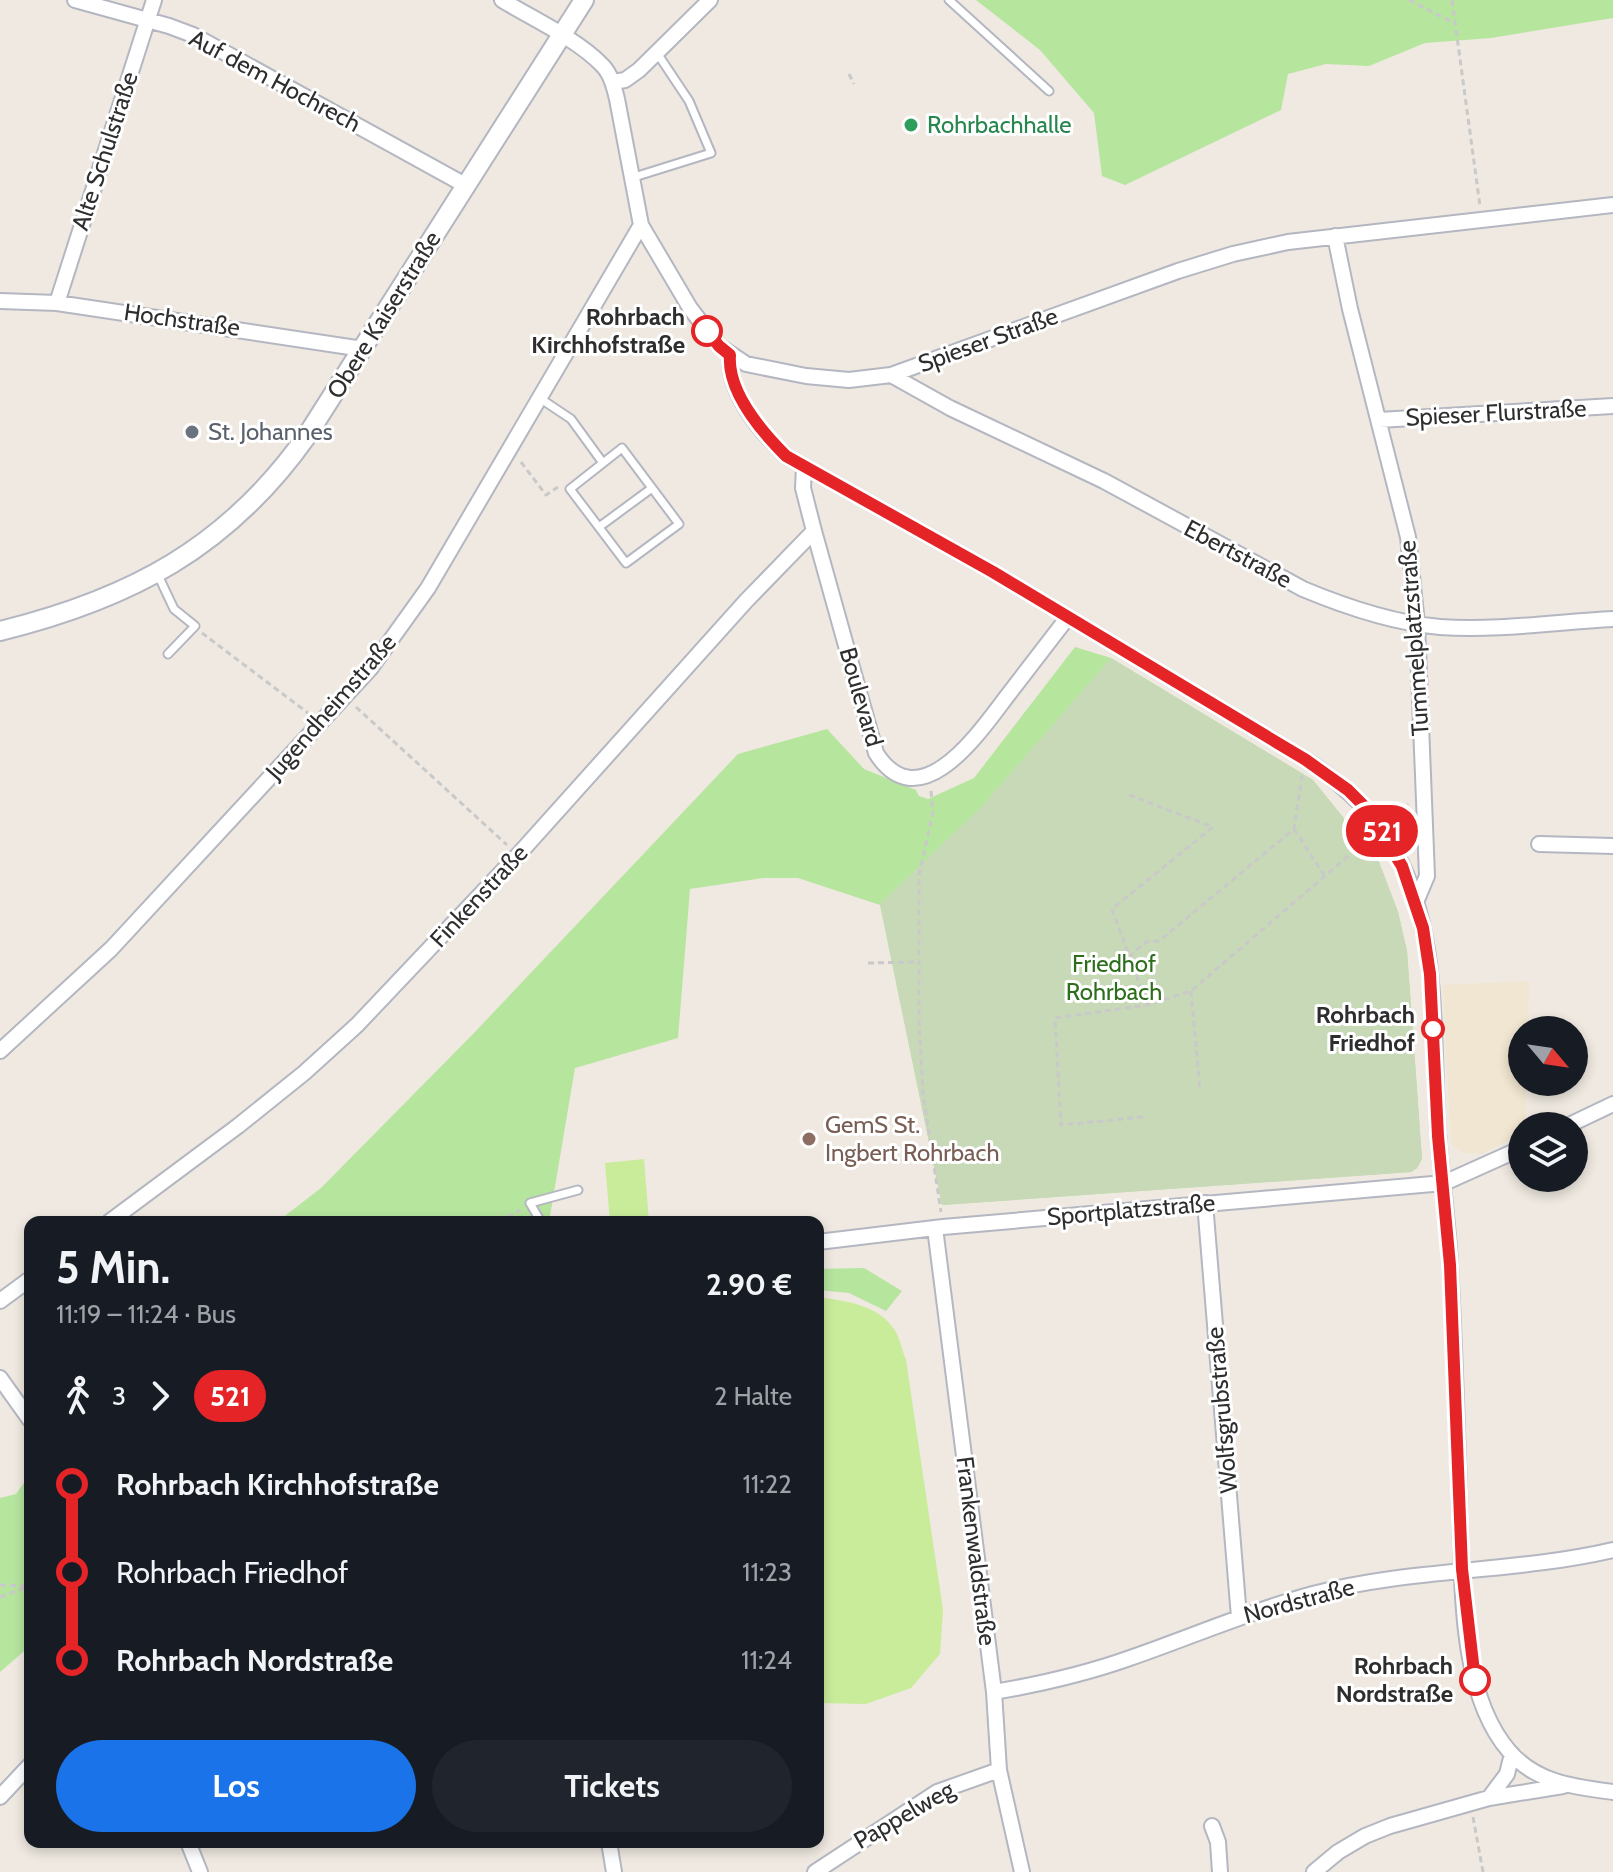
<!DOCTYPE html>
<html lang="de">
<meta charset="utf-8">
<style>
:root{--surface:#171b24;--page:#20242c;--text:#f1f3f6;--muted:#9ea1a6;--accent:#1a73e8}
body{margin:0;font-family:Cabin,sans-serif;background:var(--page);color:var(--text);height:100vh;display:flex;flex-direction:column;font-size:30px;white-space:nowrap}
*{box-sizing:border-box;margin:0}
p{font-size:26px;color:var(--muted)}
.icon{flex:none;width:44px;height:44px;fill:none;stroke:currentColor;stroke-width:2;stroke-linecap:round;stroke-linejoin:round}
.map{position:relative;flex:1;overflow:hidden}
.drawer{position:absolute;left:24px;top:1216px;width:800px;height:632px;display:flex;flex-direction:column;background:var(--surface);border-radius:16px;box-shadow:0 4px 12px #0003}
.drawer>*{flex:none}
.badge{padding:0 16px;border-radius:26px;font-size:28px;line-height:52px}
.needle{width:52px;rotate:119deg}
.controls{position:absolute;left:1508px;top:1016px;display:grid;gap:16px}
.controls a{display:grid;place-items:center;width:80px;height:80px;border-radius:50%;background:var(--surface);box-shadow:0 4px 12px #0003;font-size:40px}
.map>.badge{position:absolute;translate:-50% -50%;box-shadow:0 0 0 4px #fff}
.legs{display:flex;align-items:center;gap:12px;height:88px;padding:0 32px;font-size:26px}
.legs p{margin-inline-start:auto}
.summary{display:flex;align-items:center;justify-content:space-between;height:136px;padding:0 32px}
h1{font-size:44px;font-weight:700;line-height:60px}
.primary-button{display:flex;gap:16px;margin-top:auto;padding:16px 32px}
.primary-button a{flex:1;height:92px;border-radius:48px;background:var(--accent);color:#fff;font-size:32px;font-weight:700;line-height:92px;text-align:center}
.primary-button a+a{background:var(--page);color:var(--text)}
ul{padding:0 32px;list-style:none}
li{display:flex;align-items:center;gap:28px;height:88px;font-size:30px}
li i{display:grid;place-items:center;width:12px;height:100%;margin:0 10px;background:currentColor}
li i::after{content:'';width:20px;height:20px;margin:-10px;border:6px solid;border-radius:50%;background:var(--surface)}
li p{margin-inline-start:auto}
li:first-child i{background:linear-gradient(#0000 50%,currentColor 0)}
li:last-child i{background:linear-gradient(currentColor 50%,#0000 0)}
.map>svg:first-child{display:block}
.education{fill:#f0e6d1}
.green{fill:#b6e59e}
.cemetery{fill:#c8d9b8}
.pitch{fill:#c9ec9a}
.lines{fill:none;stroke-linecap:round;stroke-linejoin:round}
.service-casing{stroke:#b4b7c1;stroke-width:11}
.minor-casing{stroke:#b4b7c1;stroke-width:18}
.secondary-casing{stroke:#b4b7c1;stroke-width:22}
.path{stroke:#c9c9c9;stroke-width:3;stroke-dasharray:6 4;stroke-linecap:butt}
.service{stroke:#fff;stroke-width:7}
.minor{stroke:#fff;stroke-width:14}
.secondary{stroke:#fff;stroke-width:18}
.line-1-casing{stroke:#fff;stroke-width:18}
.line-1{stroke:#e52428;stroke-width:12}
.leisure-dot{fill:#2e9e5b;stroke:#fff;stroke-width:3}
.stop-1-dot{fill:#fff;stroke:#e52428;stroke-width:4}
.worship-dot{fill:#6b7280;stroke:#fff;stroke-width:3}
.education-dot{fill:#8d6e63;stroke:#fff;stroke-width:3}
.labels{text-anchor:middle;stroke-width:6;stroke-linejoin:round;paint-order:stroke}
.street-label{font-size:24px;fill:#2e2e2e;stroke:#fff}
.leisure-label{font-size:24px;fill:#27864d;stroke:#fff;text-anchor:start}
.stop-label{font-size:24px;font-weight:bold;fill:#2e2e2e;stroke:#fff;text-anchor:end}
.worship-label{font-size:24px;fill:#5b616d;stroke:#fff;text-anchor:start}
.park-label{font-size:24px;fill:#2c6e1b;stroke:#fff}
.education-label{font-size:24px;fill:#785e54;stroke:#fff;text-anchor:start}
</style>
<div class="map">
<svg width="1613" height="1872" viewBox="0 0 1613 1872">
<rect width="100%" height="100%" fill="#efe9e1"/>
<path class="education" d="M1529,981L1528,1030H1522V1082H1526V1126H1522V1134L1481,1154L1462,1153L1451,1144L1443,985Z"/>
<path class="green" d="M976,0H1613V18L1491,38L1425,43L1369,66L1326,64L1288,74L1281,110L1125,185L1102,176L1094,113L1040,50Z
M1075,647L1111,658L1313,780L1379,862L1398,912L1407,951L1422,1159L1417,1168L1411,1172L942,1205L880,905L798,878H763L690,889L678,1038L575,1068L550,1216L541,1222H277L321,1188L474,1033L738,754L827,729L864,769L916,790L919,796L928,799L974,778Z
M864,1268L902,1291L886,1311L849,1293L818,1290V1269Z
M30,1474V1646L0,1672V1498L16,1494Z"/>
<path class="cemetery" d="M1111,658L1313,780L1379,862L1398,912L1407,951L1422,1159L1417,1168L1411,1172L942,1205L880,904L982,806Z"/>
<path class="pitch" d="M644,1159L649,1222H610L605,1163Z
M818,1297C845,1301 877,1304 894,1329C900,1338 902,1350 906,1360L943,1610L940,1654L911,1688L866,1704L818,1703Z"/>
<g class="lines">
<g class="service-casing">
<path id="service" d="M949,0L1049,91
M631,178L711,153L689,101L657,53
M541,399L571,419L603,463L570,489L626,563L679,524L622,448L603,463
M599,527L652,488
M157,573L174,609L195,626L168,654
M541,1222L530,1203L578,1190"/>
</g>
<g class="minor-casing">
<path id="minor" d="M75,0L169,26L193,35L465,185
M502,0C533,19 577,39 602,65C611,74 614,87 617,99L641,225L690,308L719,346L746,364L806,376L849,380L891,375L1178,271L1233,254L1288,242L1613,205
M613,82L625,80L639,70L710,0
M1335,236L1350,309L1408,537L1417,624L1427,876L1416,902
M0,301L57,303L363,349
M57,303L154,0
M730,355C727,392 761,432 786,456L993,572L1306,760C1350,789 1379,817 1402,865C1441,948 1432,1045 1438,1133C1441,1177 1448,1221 1450,1265C1455,1350 1457,1435 1460,1519C1463,1592 1460,1694 1509,1751C1536,1783 1575,1787 1613,1792
M891,375L950,408L1104,481L1303,589C1346,607 1393,623 1440,627C1497,631 1556,622 1613,619
M1379,420L1613,406
M804,467L803,488L814,531L876,753C920,822 981,730 1008,695C1028,669 1048,643 1068,617
M1539,844L1613,846
M0,1051L111,949L370,669L428,588L641,225
M1567,1126L1613,1104
M1205,1203L1239,1617
M109,1222L238,1126L304,1073L357,1025L518,855L746,601L814,531
M935,1228L994,1692L999,1770L1022,1872
M818,1242L943,1227L1444,1183L1522,1148
M0,1301L30,1279
M0,1378L30,1420
M994,1692C1041,1684 1085,1674 1130,1658C1191,1637 1250,1611 1313,1594C1411,1568 1514,1573 1613,1550
M0,1797L30,1765
M1489,1798L1507,1774L1512,1754
M1212,1826L1218,1842L1220,1872
M188,1842L200,1872
M609,1842L614,1872
M815,1872L937,1792L999,1770
M1314,1872L1338,1852L1365,1836L1390,1826L1489,1798L1563,1786"/>
</g>
<g class="secondary-casing">
<path id="secondary" d="M0,631C130,599 227,548 306,437L584,0"/>
</g>
<path class="path" d="M1409,0L1456,24
M1452,0L1480,206
M849,74L854,84
M521,462L546,495L558,487
M202,633L308,713
M356,707L507,845
M931,791L933,812L919,875V1021L923,1093L941,1212
M1129,795L1213,827L1112,909L1147,1005
M1392,817L1408,804
M1294,829L1326,878
M1129,957L1146,942L1159,941L1294,829L1302,776
M868,963L920,962
M1191,991L1200,1089
M1143,1117L1061,1125L1055,1018L1147,1005L1191,991L1369,838
M499,1222L520,1210
M0,1585L26,1586
M0,1597L30,1586
M1473,1817L1483,1872"/>
<use href="#service" class="service"/>
<use href="#minor" class="minor"/>
<use href="#secondary" class="secondary"/>
</g>
<g class="lines">
<g class="line-1-casing">
<path id="line-1" d="M707,331L719,346L730,355C727,392 761,431 786,456L993,572L1306,760L1348,790L1366,808L1402,866L1423,928L1430,974L1438,1136L1450,1265L1462,1569L1475,1680"/>
</g>
<use href="#line-1" class="line-1"/>
</g>
<circle class="leisure-dot" cx="911" cy="125" r="8"/>
<g class="stop-1-dot">
<circle cx="707" cy="331" r="14"/>
<circle cx="1433" cy="1029" r="10"/>
<circle cx="1475" cy="1680" r="14"/>
</g>
<circle class="worship-dot" cx="192" cy="432" r="8"/>
<circle class="education-dot" cx="809" cy="1139" r="8"/>
<g class="labels">
<g class="street-label">
<text transform="translate(275 81) rotate(28)" y="8">Auf dem Hochrech</text>
<text transform="translate(105 151) rotate(-72)" y="8">Alte Schulstraße</text>
<text transform="translate(384 315) rotate(-58)" y="8">Obere Kaiserstraße</text>
<text transform="translate(182 320) rotate(8)" y="8">Hochstraße</text>
<text transform="translate(988 340) rotate(-20)" y="8">Spieser Straße</text>
<text transform="translate(1496 413) rotate(-3)" y="8">Spieser Flurstraße</text>
<text transform="translate(1238 554) rotate(28)" y="8">Ebertstraße</text>
<text transform="translate(1414 638) rotate(-94)" y="8">Tummelplatzstraße</text>
<text transform="translate(861 697) rotate(74)" y="8">Boulevard</text>
<text transform="translate(331 707) rotate(-49)" y="8">Jugendheimstraße</text>
<text transform="translate(479 896) rotate(-47)" y="8">Finkenstraße</text>
<text transform="translate(1131 1210) rotate(-5)" y="8">Sportplatzstraße</text>
<text transform="translate(1222 1410) rotate(-95)" y="8">Wolfsgrubstraße</text>
<text transform="translate(976 1551) rotate(83)" y="8">Frankenwaldstraße</text>
<text transform="translate(1299 1601) rotate(-15)" y="8">Nordstraße</text>
<text transform="translate(904 1815) rotate(-30)" y="8">Pappelweg</text>
</g>
<g class="leisure-label">
<text x="927" y="133">Rohrbachhalle</text>
</g>
<g class="stop-label">
<text x="685" y="325">Rohrbach<tspan x="685" dy="28">Kirchhofstraße</tspan></text>
<text x="1415" y="1023">Rohrbach<tspan x="1415" dy="28">Friedhof</tspan></text>
<text x="1453" y="1674">Rohrbach<tspan x="1453" dy="28">Nordstraße</tspan></text>
</g>
<g class="worship-label">
<text x="208" y="440">St. Johannes</text>
</g>
<g class="park-label">
<text x="1114" y="972">Friedhof<tspan x="1114" dy="28">Rohrbach</tspan></text>
</g>
<g class="education-label">
<text x="825" y="1133">GemS St.<tspan x="825" dy="28">Ingbert Rohrbach</tspan></text>
</g>
</g>
</svg>
<div class="controls">
<a><svg class="needle" viewBox="-14 -14 28 28"><path d="M0-13l5 13h-10z" fill="#e53935"/><path d="M0 13l5-13h-10z" fill="#9ea1a6"/></svg></a>
<a><svg class="icon" aria-label="layers" viewBox="0 0 24 24"><path d="M12 4l9 5-9 5-9-5zM3 14l9 5 9-5"/></svg></a>
</div>
<b class="badge" style="left:1382px;top:831px;background:#e52428;color:#fff">521</b>
<section class="drawer">
<div class="summary"><div><h1>5 Min.</h1><p>11:19 – 11:24 · Bus</p></div><b>2.90 €</b></div>
<div class="legs"><svg class="icon" aria-label="walk" viewBox="0 0 24 24"><circle cx="13" cy="4" r="2"/><path d="M13 8l-2 6 4 7M11 14l-3 7M7 12l3-4h3l4 4"/></svg>3<svg class="icon" aria-label="forward" viewBox="0 0 24 24"><path d="M9 5l7 7-7 7"/></svg><b class="badge" style="background:#e52428;color:#fff">521</b><p>2 Halte</p></div>
<ul>
<li><i style="color:#e52428"></i><b>Rohrbach Kirchhofstraße</b><p>11:22</p></li>
<li><i style="color:#e52428"></i><span>Rohrbach Friedhof</span><p>11:23</p></li>
<li><i style="color:#e52428"></i><b>Rohrbach Nordstraße</b><p>11:24</p></li>
</ul>
<div class="primary-button"><a>Los</a><a>Tickets</a></div>
</section>
</div>
